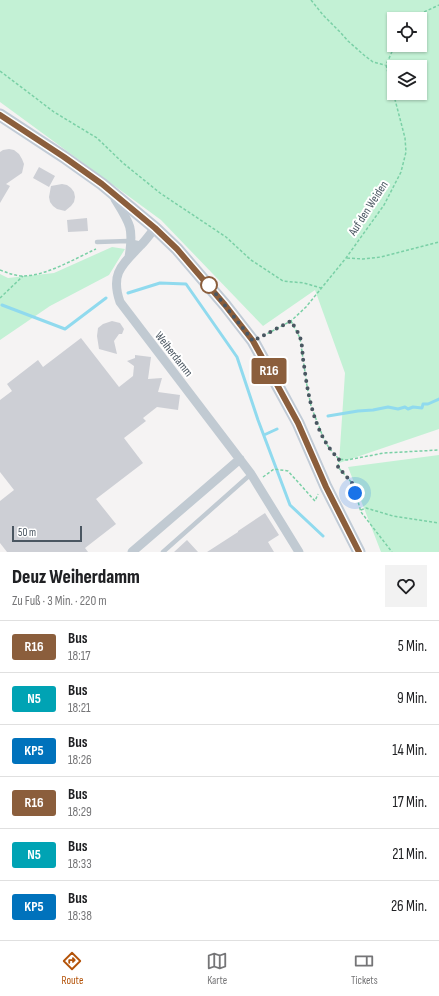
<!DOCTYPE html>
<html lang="de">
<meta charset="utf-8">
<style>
:root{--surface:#fff;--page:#f2f2f2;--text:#202124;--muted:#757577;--line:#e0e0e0;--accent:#b45309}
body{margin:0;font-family:"Sofia Sans Condensed",sans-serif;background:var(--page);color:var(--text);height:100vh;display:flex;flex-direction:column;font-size:15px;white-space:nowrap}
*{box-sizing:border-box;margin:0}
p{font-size:13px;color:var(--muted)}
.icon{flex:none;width:22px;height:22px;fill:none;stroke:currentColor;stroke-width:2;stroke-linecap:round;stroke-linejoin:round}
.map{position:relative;height:552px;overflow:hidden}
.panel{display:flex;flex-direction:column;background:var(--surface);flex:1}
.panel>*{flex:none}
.badge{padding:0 8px;border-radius:3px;font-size:14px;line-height:26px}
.buttons{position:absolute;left:387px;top:12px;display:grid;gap:8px}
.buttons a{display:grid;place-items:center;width:40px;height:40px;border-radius:0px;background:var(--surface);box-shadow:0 1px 3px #0004;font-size:20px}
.scale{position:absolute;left:12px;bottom:10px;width:70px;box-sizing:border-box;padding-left:4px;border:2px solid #4a5661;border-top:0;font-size:11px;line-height:14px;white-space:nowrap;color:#4a5661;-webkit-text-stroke:3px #fff;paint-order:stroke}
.you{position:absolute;width:20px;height:20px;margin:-10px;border:3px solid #fff;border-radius:50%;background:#1a73e8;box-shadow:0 0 0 6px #1a73e833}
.map>.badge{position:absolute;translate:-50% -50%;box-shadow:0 0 0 2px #fff}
.round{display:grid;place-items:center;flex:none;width:42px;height:42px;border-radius:0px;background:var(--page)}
.head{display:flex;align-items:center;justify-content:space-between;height:68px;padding:0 12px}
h1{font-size:19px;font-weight:800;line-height:30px}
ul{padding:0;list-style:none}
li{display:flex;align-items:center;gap:12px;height:52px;padding:0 12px;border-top:1px solid var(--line)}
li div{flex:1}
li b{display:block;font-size:15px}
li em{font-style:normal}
li .badge{min-width:44px;font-weight:700;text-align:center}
.dock{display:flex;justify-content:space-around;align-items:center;height:56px;border-top:1px solid var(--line);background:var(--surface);font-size:11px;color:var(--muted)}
.dock a{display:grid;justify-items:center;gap:2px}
.dock .current{color:var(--accent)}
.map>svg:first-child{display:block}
.green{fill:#c3f1d5;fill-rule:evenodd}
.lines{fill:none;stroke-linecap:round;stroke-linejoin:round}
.stream{stroke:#90daee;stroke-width:3}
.building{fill:#cdcfd5}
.path{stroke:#7ad0a6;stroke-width:1.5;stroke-dasharray:3 2;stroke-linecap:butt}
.lane{stroke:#c1cad2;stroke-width:4.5}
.street{stroke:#c1cad2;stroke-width:9}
.secondary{stroke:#c1cbd6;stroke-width:13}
.line-casing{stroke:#fff;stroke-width:9}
.line{stroke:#8b5e3c;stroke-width:6}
.walk{stroke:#4a5661;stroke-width:4;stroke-dasharray:0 7.2}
.stop-dot{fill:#fff;stroke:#8b5e3c;stroke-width:2}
.labels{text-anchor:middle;stroke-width:4;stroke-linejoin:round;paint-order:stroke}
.street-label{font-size:12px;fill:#4a5661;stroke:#fff}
</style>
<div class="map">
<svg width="439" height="552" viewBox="0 0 439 552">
<rect width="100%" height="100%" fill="#f5f3f3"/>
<path class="green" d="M0,0H439V429L339,463L345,373L315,290L263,326L161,220L0,102ZM394,19H420V45H394ZM394,67H420V93H394Z
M112,247L125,249L109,275L50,306L0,340V274L8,278L54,273Z
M439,455V552H381L348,467Z"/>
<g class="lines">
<path class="stream" d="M128,293L160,283L186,284L237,357L258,420L290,505L323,536
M2,305L65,329L106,298
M328,416L358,411L373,410L388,407L398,409L405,407L408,409L413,407L422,408L423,404H428L439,399
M264,435L277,429"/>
</g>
<path class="building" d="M9,149L14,150L19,154L22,159L24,164L22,173L6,184L10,186L0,203V152L3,150Z
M39,167L55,176L49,187L33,178Z
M62,184L67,185L71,188L74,192L75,197L74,202L71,206L65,211L57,209L53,206L50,202L49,197L51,186Z
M87,218L88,231L68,232L67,220Z
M112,321L120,323L124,329L122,334H119L114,341L117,354L99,349L97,336L98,328L103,324Z
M81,338L119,387L133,376L134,366L127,361L135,358V355L151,357L148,379L162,378L158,392L180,395L178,410L157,407L143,418L146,421L124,438L143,463L96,499L116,524L85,548L88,552H7L0,543V501L14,490L0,472V400L12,391L7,384L38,360L43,367Z
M265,513L279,535L268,542L274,552H207L238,532V531Z
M187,540L198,552H174Z"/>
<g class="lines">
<path class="path" d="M311,0L323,15L340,32L348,41L365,56L373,62L385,65
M417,19L424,12L439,5
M0,71L54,112L97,138L123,163L160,193L226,237L251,260L283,281L304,283L321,288
M347,258L363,259L381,257L439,242
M0,270C8,273 15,276 24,276C48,275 74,259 96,249
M0,298L23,276
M291,321L300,338L307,386L311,406L323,437L329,448L335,455L339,459L347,460L384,453L439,450
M263,336L291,321L306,307L346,258L384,205L401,172L406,152L405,138L386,65L395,45
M339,459L338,467L353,484L361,512L392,552
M263,477L274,469L288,471L315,501L318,494
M361,510L366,508L393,516L439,523"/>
<path class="lane" d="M97,242L128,241L142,244
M163,552L251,474"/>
<path class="street" d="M115,199C130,223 134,228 129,257
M155,228C150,234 146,240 141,245C122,265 110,273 120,302L251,474L299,552
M132,552L240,459"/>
<path class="secondary" d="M0,115L64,157L102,184L155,228L177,249L225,305L253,341L275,381L298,423L326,487L359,552"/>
</g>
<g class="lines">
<g class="line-casing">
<path id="line" d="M0,115L64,157L102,184L155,228L177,249L225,305L253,341L275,381L298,423L326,487L359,552"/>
</g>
<use href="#line" class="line"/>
<path class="walk" d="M209,285L208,284L253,341L291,321C294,326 298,332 300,337C303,346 302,356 304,365C308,396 315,437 339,459L338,467L353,484L355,493"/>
</g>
<circle class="stop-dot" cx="209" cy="285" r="8"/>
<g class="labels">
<g class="street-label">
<text transform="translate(368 208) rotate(-57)" y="4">Auf den Weiden</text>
<text transform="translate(174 354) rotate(52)" y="4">Weiherdamm</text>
</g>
</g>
</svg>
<div class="buttons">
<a><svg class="icon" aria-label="locate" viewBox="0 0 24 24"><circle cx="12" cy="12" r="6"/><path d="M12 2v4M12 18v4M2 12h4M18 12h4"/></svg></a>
<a><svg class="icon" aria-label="layers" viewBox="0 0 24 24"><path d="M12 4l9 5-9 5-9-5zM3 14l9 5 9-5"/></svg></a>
</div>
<div class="scale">50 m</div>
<div class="you" style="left:355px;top:493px"></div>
<b class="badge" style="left:269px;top:371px;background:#8b5e3c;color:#fff">R16</b>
</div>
<section class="panel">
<div class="head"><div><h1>Deuz Weiherdamm</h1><p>Zu Fuß · 3 Min. · 220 m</p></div><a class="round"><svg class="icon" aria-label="heart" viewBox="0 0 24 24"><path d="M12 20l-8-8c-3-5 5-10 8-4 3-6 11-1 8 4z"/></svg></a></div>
<ul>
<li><span class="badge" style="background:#8b5e3c;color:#fff">R16</span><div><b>Bus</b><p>18:17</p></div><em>5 Min.</em></li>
<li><span class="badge" style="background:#00a3b4;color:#fff">N5</span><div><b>Bus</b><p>18:21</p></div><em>9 Min.</em></li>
<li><span class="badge" style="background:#0072bc;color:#fff">KP5</span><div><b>Bus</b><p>18:26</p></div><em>14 Min.</em></li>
<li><span class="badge" style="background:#8b5e3c;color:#fff">R16</span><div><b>Bus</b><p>18:29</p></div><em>17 Min.</em></li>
<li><span class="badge" style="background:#00a3b4;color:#fff">N5</span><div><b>Bus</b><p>18:33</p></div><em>21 Min.</em></li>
<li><span class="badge" style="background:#0072bc;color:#fff">KP5</span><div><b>Bus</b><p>18:38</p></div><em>26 Min.</em></li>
</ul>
</section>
<nav class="dock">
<a class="current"><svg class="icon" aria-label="directions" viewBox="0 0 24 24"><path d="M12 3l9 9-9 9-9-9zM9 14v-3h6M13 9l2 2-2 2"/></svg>Route</a>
<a><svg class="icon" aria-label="map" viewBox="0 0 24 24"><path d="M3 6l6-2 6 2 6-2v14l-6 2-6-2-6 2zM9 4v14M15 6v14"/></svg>Karte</a>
<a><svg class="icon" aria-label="tickets" viewBox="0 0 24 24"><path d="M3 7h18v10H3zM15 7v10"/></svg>Tickets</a>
</nav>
